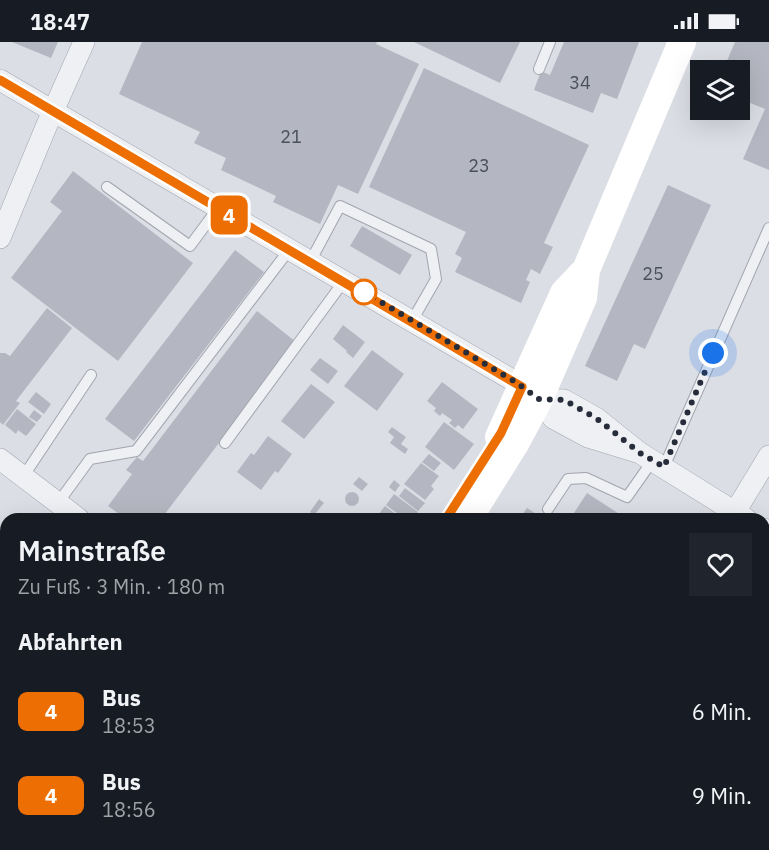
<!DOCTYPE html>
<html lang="de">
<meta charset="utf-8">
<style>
:root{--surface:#171b24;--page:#20242c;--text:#f1f3f6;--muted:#9ea1a6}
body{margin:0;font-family:"IBM Plex Sans",sans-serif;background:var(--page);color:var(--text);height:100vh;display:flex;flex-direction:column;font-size:22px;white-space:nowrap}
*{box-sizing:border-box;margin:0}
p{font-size:20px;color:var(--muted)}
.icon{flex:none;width:33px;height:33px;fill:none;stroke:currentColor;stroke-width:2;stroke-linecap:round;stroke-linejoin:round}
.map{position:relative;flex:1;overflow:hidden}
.details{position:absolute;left:0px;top:471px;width:770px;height:338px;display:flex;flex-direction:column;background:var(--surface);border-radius:18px 18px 0 0;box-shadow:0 6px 24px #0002}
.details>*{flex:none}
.badge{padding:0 12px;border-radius:9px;font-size:21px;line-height:39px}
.tools{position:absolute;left:690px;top:18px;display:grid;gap:12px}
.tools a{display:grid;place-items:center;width:60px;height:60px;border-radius:0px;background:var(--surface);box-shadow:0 6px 24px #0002;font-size:30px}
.you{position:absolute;width:30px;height:30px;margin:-15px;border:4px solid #fff;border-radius:50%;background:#1a73e8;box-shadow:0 0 0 9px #1a73e833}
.map>.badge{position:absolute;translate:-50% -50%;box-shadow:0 0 0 3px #fff}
h2{padding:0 18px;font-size:22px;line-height:54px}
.round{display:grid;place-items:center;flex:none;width:63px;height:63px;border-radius:0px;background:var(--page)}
.overview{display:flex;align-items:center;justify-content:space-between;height:102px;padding:0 18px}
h1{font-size:28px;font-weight:600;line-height:45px}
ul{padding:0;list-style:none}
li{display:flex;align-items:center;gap:18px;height:84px;padding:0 18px}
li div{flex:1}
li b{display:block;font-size:22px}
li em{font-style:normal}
li .badge{min-width:66px;font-weight:700;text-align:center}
.status{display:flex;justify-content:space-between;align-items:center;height:42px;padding:0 30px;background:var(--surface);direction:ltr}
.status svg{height:16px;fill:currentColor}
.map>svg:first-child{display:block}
.building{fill:#b4b7c1}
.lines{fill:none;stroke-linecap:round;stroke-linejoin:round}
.service-casing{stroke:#a2a5ae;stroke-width:12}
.minor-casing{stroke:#a2a5ae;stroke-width:22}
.tertiary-casing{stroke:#a2a5ae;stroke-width:27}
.service{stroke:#eef0f4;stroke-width:10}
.minor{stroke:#eef0f4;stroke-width:21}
.tertiary{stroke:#eef0f4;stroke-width:26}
.secondary{stroke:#fff;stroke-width:28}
.line-casing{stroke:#fff;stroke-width:14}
.line{stroke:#ed6f03;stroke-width:9}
.walk{stroke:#272c3a;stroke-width:6;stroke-dasharray:0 10.8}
.stop-dot{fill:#fff;stroke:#ed6f03;stroke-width:3}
.labels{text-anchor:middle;stroke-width:6;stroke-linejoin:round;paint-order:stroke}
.number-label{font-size:18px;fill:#4a4f5c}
</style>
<div class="status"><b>18:47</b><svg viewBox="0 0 49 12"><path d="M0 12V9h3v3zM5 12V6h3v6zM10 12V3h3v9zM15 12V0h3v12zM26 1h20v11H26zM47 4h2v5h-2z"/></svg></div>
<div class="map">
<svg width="769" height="808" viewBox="0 0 769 808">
<rect width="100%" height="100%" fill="#dcdee5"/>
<path class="building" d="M12,0H58L51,16Z
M142,0H377L376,2L419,22L358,152L338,143L320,182L273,160L276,154L221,128L226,116L194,101L200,90L119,52Z
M414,0H520L500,41Z
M564,0H639L617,57L601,51L593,71L534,48L541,29L550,33Z
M735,0H769V128L743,117L765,67L740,57V28H723Z
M424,26L589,103L544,201L553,205L540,232L531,227L526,238L530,240L521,261L455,230L462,216L455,212L466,190L369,145Z
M73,129L193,221L118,319L11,236L62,169L50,160Z
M668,143L711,163L645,307L634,302L617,339L585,324Z
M362,184L412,213L400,233L350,204Z
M235,208L264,230L134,399L105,377Z
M47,266L72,286L16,359L20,361L3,383L0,380V311H5L10,314Z
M257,269L296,300L161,477H126L108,464L132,432L126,428L137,415L143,419Z
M343,283L365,300L353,316L346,310L347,309L333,297Z
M372,308L404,332L377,369L344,344Z
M320,316L338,329L328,342L310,328Z
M442,340L478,367L463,387L458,383L455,386L449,381L452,378L442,371L440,374L434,369L436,366L427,359Z
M311,342L335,360L304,397L281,379Z
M36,350L51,362L44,372L28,360Z
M17,367L36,382L26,394L18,388L16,392L5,383Z
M34,368L42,374L37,380L29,375Z
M444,380L474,402L454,428L425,405Z
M392,385L406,395L401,402L408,407L405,412L390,401L394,395L388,390Z
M268,394L292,412L278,431L275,429L261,448L237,430L251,411L254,413Z
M429,412L441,421L434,429L422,420Z
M421,421L439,434L431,444L434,447L425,458L404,442Z
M359,435L368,442L362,449L353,442Z
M394,438L400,443L395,450L389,445Z
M405,446L425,461L418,469L399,454Z
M345 457a7 7 0 1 1 14 0a7 7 0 1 1-14 0Z
M587,451L627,477H570Z
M394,452L418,470L412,477H405L386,463Z
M319,457L324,461L314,473L310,470Z
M385,464L402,477H375Z
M527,466L544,477H519Z
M0,520L6,526V560L0,555Z
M769,589V672L764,670V602Z
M764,677L769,679V808H706L708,802H764Z
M0,718L6,724V755L0,749Z
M143,802H159L154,808H149Z
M259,802H261L267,808H255Z
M562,802H647L643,808H569Z"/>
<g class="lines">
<g class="service-casing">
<path id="service" d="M539,27L550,0
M107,145L190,204L218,166
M310,220L340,164L431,207L436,237L412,279
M225,401L344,239
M664,425L769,186
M23,435L91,333
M58,461L90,417L136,409L289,208
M548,467L568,437L586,436L627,455L653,418
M764,542L769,533
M659,808L660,802
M688,808L691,802"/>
</g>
<g class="minor-casing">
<path id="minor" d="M0,38L514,339L539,357L553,376L588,395L640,411
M0,196L46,85L84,0
M539,357L564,358L596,376L640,411L746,477
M0,417L79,477
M735,470L769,414
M764,487L769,490
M0,597L6,602"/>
</g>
<g class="tertiary-casing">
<path id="tertiary" d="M501,802L509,808"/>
</g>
<use href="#service" class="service"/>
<use href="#minor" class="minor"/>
<use href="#tertiary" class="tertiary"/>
<path class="secondary" d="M499,395L564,251L582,232
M468,477L516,400L539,357L583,256L586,228L682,0
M189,808L194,802
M213,808L219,802"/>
</g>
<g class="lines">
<g class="line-casing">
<path id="line" d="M0,38L522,345L501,391L446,477"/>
</g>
<use href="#line" class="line"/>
<path class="walk" d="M364,250L514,339L539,357L564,358L596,376L640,411L664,425L713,311"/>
</g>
<circle class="stop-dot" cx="364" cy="250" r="12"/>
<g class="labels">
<g class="number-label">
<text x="580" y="47">34</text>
<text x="291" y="101">21</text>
<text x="479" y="130">23</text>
<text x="653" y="238">25</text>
</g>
</g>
</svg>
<div class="tools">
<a><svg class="icon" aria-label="layers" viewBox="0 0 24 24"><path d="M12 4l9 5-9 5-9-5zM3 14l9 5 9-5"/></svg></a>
</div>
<div class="you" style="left:713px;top:311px"></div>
<b class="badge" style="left:229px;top:173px;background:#ed6f03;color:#fff">4</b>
<section class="details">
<div class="overview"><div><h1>Mainstraße</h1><p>Zu Fuß · 3 Min. · 180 m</p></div><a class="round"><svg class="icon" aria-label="heart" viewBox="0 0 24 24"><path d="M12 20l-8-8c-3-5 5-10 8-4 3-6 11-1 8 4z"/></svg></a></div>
<h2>Abfahrten</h2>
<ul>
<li><span class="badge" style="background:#ed6f03;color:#fff">4</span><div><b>Bus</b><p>18:53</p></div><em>6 Min.</em></li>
<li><span class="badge" style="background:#ed6f03;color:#fff">4</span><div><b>Bus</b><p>18:56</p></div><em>9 Min.</em></li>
</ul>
</section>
</div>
